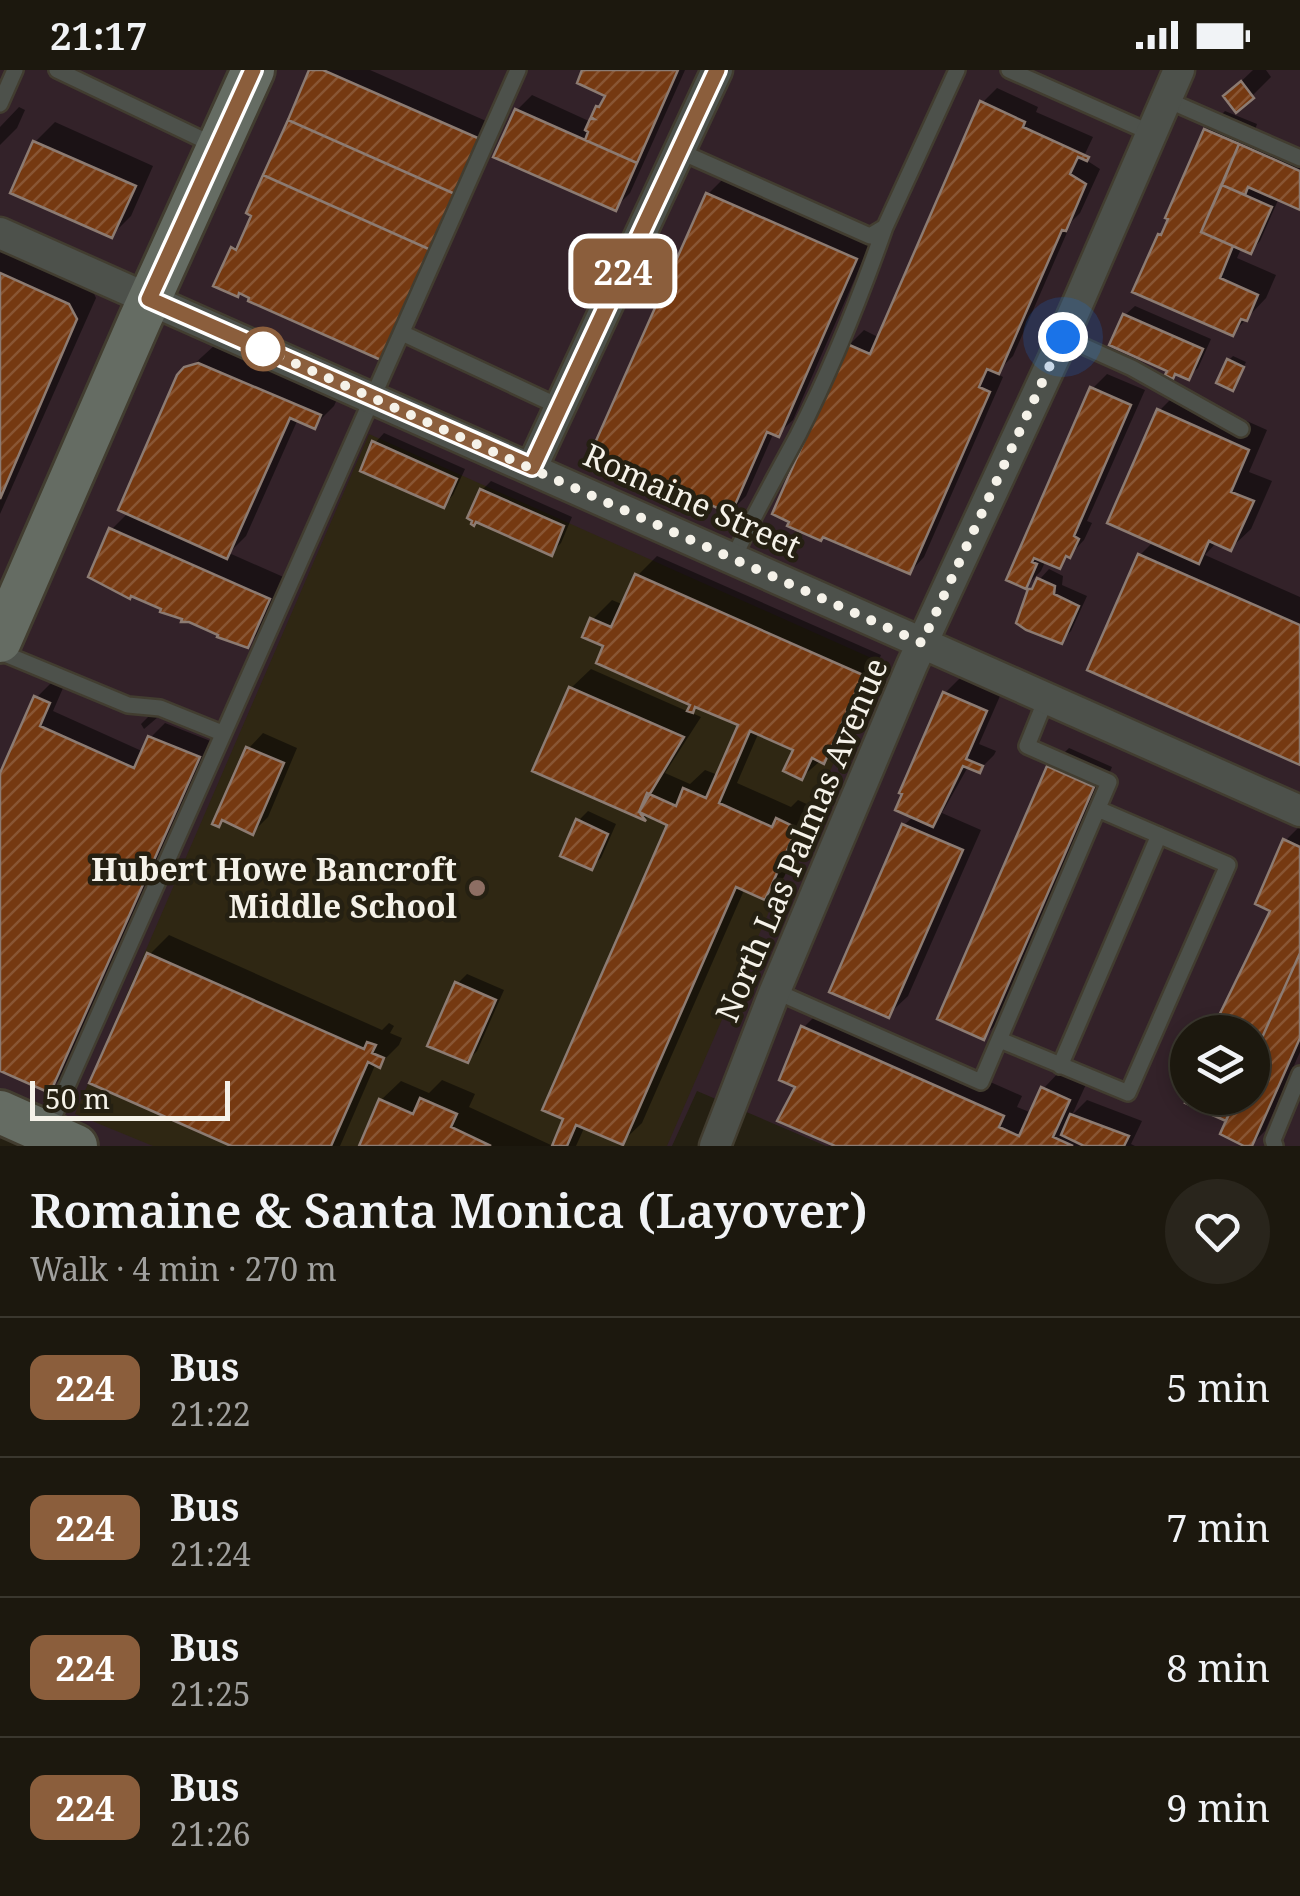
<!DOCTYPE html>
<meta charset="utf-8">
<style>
:root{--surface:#1c180e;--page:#29251c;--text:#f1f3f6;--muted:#a0a09e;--line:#3a372e}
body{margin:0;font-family:"Noto Serif",serif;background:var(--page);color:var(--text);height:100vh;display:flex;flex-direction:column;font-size:38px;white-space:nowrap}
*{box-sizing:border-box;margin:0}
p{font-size:32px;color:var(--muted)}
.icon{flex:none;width:55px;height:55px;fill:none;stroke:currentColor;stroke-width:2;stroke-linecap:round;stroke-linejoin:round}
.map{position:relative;height:1076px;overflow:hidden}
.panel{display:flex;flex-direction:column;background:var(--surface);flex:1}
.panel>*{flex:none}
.badge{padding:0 20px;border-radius:15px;font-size:35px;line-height:65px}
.buttons{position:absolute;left:1170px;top:945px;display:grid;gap:20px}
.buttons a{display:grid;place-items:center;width:100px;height:100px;border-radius:50%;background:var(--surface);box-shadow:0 5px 15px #0003,0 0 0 2px var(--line);font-size:50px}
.scale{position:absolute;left:30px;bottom:25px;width:200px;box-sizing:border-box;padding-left:10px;border:5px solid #f5f2e9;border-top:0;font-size:28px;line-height:35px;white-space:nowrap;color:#f5f2e9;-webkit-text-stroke:8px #252012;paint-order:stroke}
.you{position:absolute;width:50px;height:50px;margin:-25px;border:8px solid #fff;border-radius:50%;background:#1a73e8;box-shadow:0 0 0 15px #1a73e833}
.map>.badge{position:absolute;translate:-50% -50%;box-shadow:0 0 0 5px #fff}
.round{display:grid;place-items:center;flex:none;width:105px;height:105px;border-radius:52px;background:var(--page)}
.summary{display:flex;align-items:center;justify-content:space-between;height:170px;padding:0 30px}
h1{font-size:48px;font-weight:600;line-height:75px}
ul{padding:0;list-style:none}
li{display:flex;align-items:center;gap:30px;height:140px;padding:0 30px;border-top:2px solid var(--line)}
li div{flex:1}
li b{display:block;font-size:38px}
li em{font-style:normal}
li .badge{min-width:110px;font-weight:700;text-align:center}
.status{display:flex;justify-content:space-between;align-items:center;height:70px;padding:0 50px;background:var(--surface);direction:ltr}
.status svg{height:28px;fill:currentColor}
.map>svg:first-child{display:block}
.commercial{fill:#332229;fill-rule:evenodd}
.built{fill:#2f2713}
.shadow{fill:#0007;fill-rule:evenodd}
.building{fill:url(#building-hatch);stroke:#8c7b72;stroke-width:2.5}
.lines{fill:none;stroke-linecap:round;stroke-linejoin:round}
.lane-casing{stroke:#423d30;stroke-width:20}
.street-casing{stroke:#423d30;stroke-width:35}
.secondary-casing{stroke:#423d30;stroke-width:48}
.lane{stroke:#4d514b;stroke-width:15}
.street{stroke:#4d514b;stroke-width:30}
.secondary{stroke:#656c63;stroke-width:42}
.line-casing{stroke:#fff;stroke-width:22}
.line{stroke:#8b5e3c;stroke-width:15}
.walk{stroke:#f5f2e9;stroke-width:10;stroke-dasharray:0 18}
.stop-dot{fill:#fff;stroke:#8b5e3c;stroke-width:5}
.education-dot{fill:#8d6e63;stroke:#252012;stroke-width:4}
.labels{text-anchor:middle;stroke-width:9;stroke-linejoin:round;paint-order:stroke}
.street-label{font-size:32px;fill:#f5f2e9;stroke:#252012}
.poi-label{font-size:32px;font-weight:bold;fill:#f5f2e9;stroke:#252012;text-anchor:end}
</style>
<div class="status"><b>21:17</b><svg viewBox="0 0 49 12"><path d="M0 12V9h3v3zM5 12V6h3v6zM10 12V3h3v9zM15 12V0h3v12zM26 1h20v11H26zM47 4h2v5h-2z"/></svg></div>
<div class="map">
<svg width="1300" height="1076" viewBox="0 0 1300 1076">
<defs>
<pattern id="building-hatch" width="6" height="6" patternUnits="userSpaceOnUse" patternTransform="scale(2.5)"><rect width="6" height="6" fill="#753911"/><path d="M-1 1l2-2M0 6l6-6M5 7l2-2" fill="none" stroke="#895634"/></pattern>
</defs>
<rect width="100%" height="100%" fill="#252012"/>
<path class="commercial" d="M0,0H1300V1076H826L697,1021L672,1076H99L12,1043L0,1070ZM1188,962H1252V1028H1188Z"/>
<path class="built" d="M369,364L878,591L667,1076H153L75,1044Z"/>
<path class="shadow" d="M313,0H370L493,54L401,268L381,287L233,179L244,168Z
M585,0H685L630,123L615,138L517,40L532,25L591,52L608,24Z
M1253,0H1266L1271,7L1252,26H1226Z
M997,18L1038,37L1036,42L1093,67L1083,88L1100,99L1080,143L1072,151L1013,286L996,303L1003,307L924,487L910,502L849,275L864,260L880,268L982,33Z
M19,37L25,40L17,58L0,75V57Z
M1225,41L1257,54L1255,60L1300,80V137L1279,128L1260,171L1251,181L1242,177L1237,188L1276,205L1266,228L1233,263L1160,165L1167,158L1206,60Z
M55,52L153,96L131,146L112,165L13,122L35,72Z
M723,109L870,174L793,350L778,364L774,362L746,426L731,441L708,124Z
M0,175L91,217L96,228L0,444Z
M1135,236L1211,269L1198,298L1188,307L1170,299L1125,245Z
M216,274L339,325L334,336L314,356L298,349L246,466L229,483L288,509L267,555L247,575L112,459L129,442L180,307Z
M1233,286L1246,292L1233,318L1229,290Z
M1107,304L1145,320L1087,451L1092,453L1084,470L1059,496L1046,490L1041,501L1026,516L1009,509L1093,318Z
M1179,321L1267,360L1249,402L1272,411L1251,459L1231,478L1217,472L1205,485L1300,527V692L1090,599L1140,485L1154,471L1159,341Z
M384,363L465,399L453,425L444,435L375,373Z
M491,411L572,447L561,473L551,483L482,420Z
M657,486L881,585L843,671L802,707L796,678L759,662L737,713L791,737L798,730L815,738L784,807L764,827L745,818L642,1053L622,1072L585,1056L576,1076H554L670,753L650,744L646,748L535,700L571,618L591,599L689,642L693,633L606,575L592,550L612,530L624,535L637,506ZM697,635L741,654L718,705L705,700L690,714L665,703L701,647L690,642Z
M1049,499L1063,506L1062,515L1087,526L1071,561L1062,571L1030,520Z
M960,608L1000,626L979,674L996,681L994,685L979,700L969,695L942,743L981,760L908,926L888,945L904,755L914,746L945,623Z
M51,613L63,618L53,641L144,682L150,668L165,653L213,672L64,1005L49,1020L0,998V709L36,628Z
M156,639L165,641L144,659L141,654Z
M263,663L297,678L268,747L253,762L224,749L218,754L249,678Z
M1069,678L1112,697L1003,947L984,967L1049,698Z
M588,741L616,754L601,788L591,797L578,751Z
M1300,756V982L1265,1061L1250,1076L1229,1050L1188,1032L1190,1028H1252V962H1214L1273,840L1285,771Z
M169,865L382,960L389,953L394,956L390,963L402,968L399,975L379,995L376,993L340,1076H238L149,885Z
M467,904L504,920L477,981L468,990L457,914Z
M823,938L1022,1026L1017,1037L1032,1043L1043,1019L1062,999L1088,1010L1072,1045L1087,1030L1142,1051L1131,1074L1135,1076H841L799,1016L803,958Z
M442,1010L475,1024L469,1037L553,1076H361L381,1030L401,1011L429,1023Z"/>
<path class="building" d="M309,0H323L480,69L455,124L288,50Z
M582,0H678L637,93L585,70L588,62L585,60L590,49H594L591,47L596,36L599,37L605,26L577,13Z
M1241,11L1254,28L1236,43L1223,26Z
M980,31L1025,52L1023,57L1089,87L1087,91L1078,87L1070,104L1086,114L1066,161L1062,160L999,304L987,299L979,317L990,322L910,504L823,467L821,471L787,456L789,452L772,444L847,274L870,284Z
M515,39L637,93L616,141L493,87Z
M288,50L455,124L431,180L263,105Z
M1204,59L1239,74L1201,162L1233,176L1220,208L1258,225L1247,251L1241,249L1233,266L1132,222L1158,164L1161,165L1168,149L1165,148Z
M33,71L136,116L112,168L10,123Z
M1239,74L1300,101V140L1248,117L1245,125L1222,115Z
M263,105L431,180L381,290L248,231L249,228L239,223L238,227L213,216L231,177L236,180L251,146L246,143Z
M1222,115L1272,137L1251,184L1201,162Z
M706,123L857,189L779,367L767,362L731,444L591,382Z
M0,203L69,234L77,249L0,429Z
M1123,244L1203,279L1189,310L1175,304L1173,309L1165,305L1167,301L1109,275Z
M1227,289L1244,297L1233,321L1216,313Z
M198,293L321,345L315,359L290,348L227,489L118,440L177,305L184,297Z
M1090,317L1131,335L1074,466L1079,469L1070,488L1066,486L1060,499L1034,488L1032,492L1037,494L1026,519L1006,510Z
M1157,339L1249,380L1231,422L1254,431L1231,481L1209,471L1199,494L1107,453Z
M372,371L457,409L444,438L360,401Z
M480,419L564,456L552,486L476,452L474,456L471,454L472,451L467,448Z
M109,458L270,529L248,578L217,567L218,565L189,552H181L182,549L160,542L161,539L131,526L130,529L88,507Z
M1138,484L1300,555V695L1087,600Z
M635,504L863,605L824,694L812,688L802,710L783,701L793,680L750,661L719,733L772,757L776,748L797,758L765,830L736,817L623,1075L576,1055L567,1076H552L563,1049L542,1040L667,755L639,742L647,723L676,736L683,718L706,728L738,655L695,637L693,643L687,641L690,635L596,593L603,576L582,567L590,548L611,557Z
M1037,508L1055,516L1054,524L1079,536L1062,574L1026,560L1016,553L1028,519H1032Z
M569,617L684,667L639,742L646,751L532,701Z
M943,622L987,641L966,689L983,696L980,703L963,696L933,757L895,740L902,724L899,723Z
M34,626L50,633L40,656L134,698L148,666L200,687L50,1023L0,1001V703Z
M246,677L284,693L253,765L222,750L219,757L212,754Z
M1047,696L1094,717L984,970L937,949Z
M576,749L608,764L592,800L560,786Z
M902,754L963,780L889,948L829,922Z
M1283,769L1300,777V883L1252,990V962H1211L1270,841L1255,834Z
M147,883L364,979L367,972L376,975L372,983L384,988L380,998L368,992L331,1076H231L89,1013Z
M1300,883V968L1252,1076H1244L1220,1064L1236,1028H1252V990Z
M455,912L496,930L468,993L427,976Z
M801,956L1004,1046L999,1057L1019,1066L1041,1017L1070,1030L1053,1067L1073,1076H835L777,1051L795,1017L779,1010Z
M1188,1027V1028H1236L1226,1051L1185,1033Z
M420,1028L457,1044L451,1057L491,1076H359L379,1029L413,1044Z
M1070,1044L1129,1066L1124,1076H1084L1061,1065Z"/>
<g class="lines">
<g class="lane-casing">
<path id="lane" d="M57,0L216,76
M1009,0L1151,63
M1165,29L1300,88
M0,34L15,0
M679,81L870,166L885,157L957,0
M402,263L560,337
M1063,267L1132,298L1241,359
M733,489C753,446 776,406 798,365C832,298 860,228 885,157
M0,582L128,635L160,638L222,663
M775,921L981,1012L1109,712L1027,676L1046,629
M1000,970L1128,1023L1228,795L1098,739
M1060,996L1159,765
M48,1059L518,0
M1275,1076L1273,1070L1300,1004"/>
</g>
<g class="street-casing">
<path id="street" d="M0,163L1300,741
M532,397L717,0
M715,1076L775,921L912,595L1054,288L1179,0"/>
</g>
<g class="secondary-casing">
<path id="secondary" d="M0,571L139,252L253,0
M0,1042L76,1076"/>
</g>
<use href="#lane" class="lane"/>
<use href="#street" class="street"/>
<use href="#secondary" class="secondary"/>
</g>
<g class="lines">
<g class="line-casing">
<path id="line" d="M253,0L149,229L532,397L717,0"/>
</g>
<use href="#line" class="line"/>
<path class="walk" d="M263,279L922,573L1063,267"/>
</g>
<circle class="stop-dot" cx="263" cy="279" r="20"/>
<circle class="education-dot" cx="477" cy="818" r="10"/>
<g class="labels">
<g class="street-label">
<text transform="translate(692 431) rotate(24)" y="11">Romaine Street</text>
<text transform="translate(802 770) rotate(-67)" y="11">North Las Palmas Avenue</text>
</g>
<g class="poi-label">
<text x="457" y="811">Hubert Howe Bancroft<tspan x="457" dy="37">Middle School</tspan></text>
</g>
</g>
</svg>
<div class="buttons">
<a><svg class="icon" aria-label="layers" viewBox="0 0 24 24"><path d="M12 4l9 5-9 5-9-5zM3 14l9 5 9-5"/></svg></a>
</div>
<div class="scale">50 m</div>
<div class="you" style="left:1063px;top:267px"></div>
<b class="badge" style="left:623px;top:201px;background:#8b5e3c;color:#fff">224</b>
</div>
<section class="panel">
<div class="summary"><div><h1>Romaine &amp; Santa Monica (Layover)</h1><p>Walk · 4 min · 270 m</p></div><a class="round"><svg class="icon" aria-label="heart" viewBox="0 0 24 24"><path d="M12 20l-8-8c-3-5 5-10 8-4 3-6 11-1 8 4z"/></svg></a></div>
<ul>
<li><span class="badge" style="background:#8b5e3c;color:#fff">224</span><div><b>Bus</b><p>21:22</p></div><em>5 min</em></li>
<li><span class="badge" style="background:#8b5e3c;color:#fff">224</span><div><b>Bus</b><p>21:24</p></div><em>7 min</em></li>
<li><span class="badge" style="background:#8b5e3c;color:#fff">224</span><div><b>Bus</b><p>21:25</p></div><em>8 min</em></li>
<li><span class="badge" style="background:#8b5e3c;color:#fff">224</span><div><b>Bus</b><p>21:26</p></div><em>9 min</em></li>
</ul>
</section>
